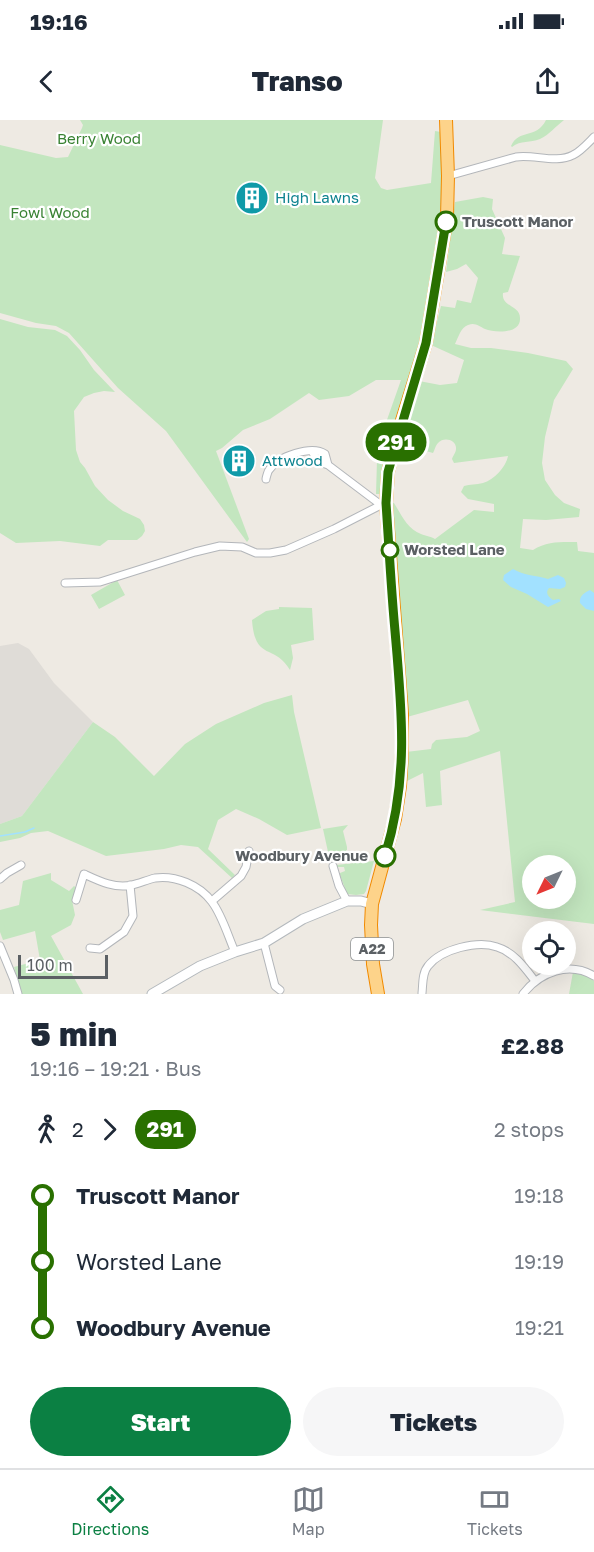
<!DOCTYPE html>
<meta charset="utf-8">
<style>
:root{--surface:#fff;--page:#f6f6f7;--text:#1f2937;--muted:#747a83;--line:#e0e1e3;--accent:#0b8043}
body{margin:0;font-family:"Golos Text",sans-serif;background:var(--page);color:var(--text);height:100vh;display:flex;flex-direction:column;font-size:22px;white-space:nowrap}
*{box-sizing:border-box;margin:0}
p{font-size:20px;color:var(--muted)}
.icon{flex:none;width:33px;height:33px;fill:none;stroke:currentColor;stroke-width:2;stroke-linecap:round;stroke-linejoin:round}
.map{position:relative;height:874px;overflow:hidden}
.side{display:flex;flex-direction:column;background:var(--surface);flex:1}
.side>*{flex:none}
.badge{padding:0 12px;border-radius:20px;font-size:21px;line-height:39px}
.needle{width:39px;rotate:227deg}
.buttons{position:absolute;left:522px;top:735px;display:grid;gap:12px}
.buttons a{display:grid;place-items:center;width:54px;height:54px;border-radius:50%;background:var(--surface);box-shadow:0 6px 24px #0002;font-size:30px}
.scale{position:absolute;left:18px;bottom:15px;width:90px;box-sizing:border-box;padding-left:6px;border:3px solid #5b6064;border-top:0;font-size:16px;line-height:21px;white-space:nowrap;color:#5b6064;-webkit-text-stroke:4px #fff;paint-order:stroke}
.map>.badge{position:absolute;translate:-50% -50%;box-shadow:0 0 0 3px #fff}
.legs{display:flex;align-items:center;gap:9px;height:66px;padding:0 30px;font-size:20px}
.legs p{margin-inline-start:auto}
.summary{display:flex;align-items:center;justify-content:space-between;height:102px;padding:0 30px}
h1{font-size:33px;font-weight:800;line-height:45px}
.button{display:flex;gap:12px;margin-top:auto;padding:12px 30px}
.button a{flex:1;height:69px;border-radius:36px;background:var(--accent);color:#fff;font-size:24px;font-weight:800;line-height:69px;text-align:center}
.button a+a{background:var(--page);color:var(--text)}
ul{padding:0 30px;list-style:none}
li{display:flex;align-items:center;gap:21px;height:66px;font-size:22px}
li i{display:grid;place-items:center;width:9px;height:100%;margin:0 8px;background:currentColor}
li i::after{content:'';width:15px;height:15px;margin:-8px;border:4px solid;border-radius:50%;background:var(--surface)}
li p{margin-inline-start:auto}
li:first-child i{background:linear-gradient(#0000 50%,currentColor 0)}
li:last-child i{background:linear-gradient(currentColor 50%,#0000 0)}
.status{display:flex;justify-content:space-between;align-items:center;height:42px;padding:0 30px;background:var(--surface);direction:ltr}
.status svg{height:16px;fill:currentColor}
header{display:flex;justify-content:space-between;align-items:center;height:78px;padding:0 30px;background:var(--surface);font-size:27px;font-weight:800}
.tabs{display:flex;justify-content:space-around;align-items:center;height:84px;border-top:2px solid var(--line);background:var(--surface);font-size:16px;color:var(--muted)}
.tabs a{display:grid;justify-items:center;gap:3px}
.tabs .selected{color:var(--accent)}
.map>svg:first-child{display:block}
.industrial{fill:#dfdcd7}
.green{fill:#c3e6bf;fill-rule:evenodd}
.water{fill:#a2e1ff}
.lines{fill:none;stroke-linecap:round;stroke-linejoin:round}
.stream{stroke:#a2e1ff;stroke-width:1.5}
.street-casing{stroke:#b3b6ba;stroke-width:9}
.secondary-casing{stroke:#b4b9bd;stroke-width:11}
.highway-casing{stroke:#f18a00;stroke-width:14}
.street{stroke:#fff;stroke-width:7}
.secondary{stroke:#fff;stroke-width:9}
.highway{stroke:#fdd38a;stroke-width:12}
.line-1-casing{stroke:#fff;stroke-width:14}
.line-1{stroke:#297000;stroke-width:9}
.stop-1-dot{fill:#fff;stroke:#297000;stroke-width:3}
.labels{text-anchor:middle;stroke-width:4.5;stroke-linejoin:round;paint-order:stroke}
.shield{fill:#fff;stroke:#8c9092;stroke-width:1.5}
.shield-label{font-size:14px;font-weight:bold;fill:#5b6064}
.park-label{font-size:15px;fill:#398233;stroke:#fff}
.culture-label{font-size:15px;fill:#0d838f;stroke:#fff;text-anchor:start}
.stop-label{font-size:15px;font-weight:bold;fill:#5b6064;stroke:#fff;text-anchor:start}
</style>
<div class="status"><b>19:16</b><svg viewBox="0 0 49 12"><path d="M0 12V9h3v3zM5 12V6h3v6zM10 12V3h3v9zM15 12V0h3v12zM26 1h20v11H26zM47 4h2v5h-2z"/></svg></div>
<header><svg class="icon" aria-label="back" viewBox="0 0 24 24"><path d="M15 5l-7 7 7 7"/></svg>Transo<svg class="icon" aria-label="share" viewBox="0 0 24 24"><path d="M12 15V3M7 8l5-5 5 5M5 13v7h14v-7"/></svg></header>
<div class="map">
<svg width="594" height="874" viewBox="0 0 594 874">
<rect width="100%" height="100%" fill="#eeeae3"/>
<path class="industrial" d="M18,523L29,529L54,563L93,602L22,696L0,704V526Z"/>
<path class="green" d="M80,0H383L375,58L381,68L387,70L431,63L435,11L441,12V99L421,222L382,374H376L377,340L382,314L401,260H376L349,276L319,280L309,273L270,299L243,310L222,328L216,331L249,419L247,422L166,311L118,268L69,213L56,206L36,203L0,193V25L56,38L68,37L82,8L83,5Z
M546,0H564C556,6 549,15 540,19C530,23 521,20 512,27L511,26C519,8 536,20 546,0Z
M483,77L493,79L492,89L505,118L502,134L520,136L508,172L503,173C501,187 520,185 520,198C521,214 495,213 485,209C479,206 475,202 468,205C461,207 458,218 455,224L471,228H491L528,233L566,241L573,249L554,280L545,317L542,343L545,360L555,375L564,383L580,389L579,397L546,400L523,399L520,428L533,430C547,421 561,422 577,422L578,431L594,433V804L480,790L515,782L500,631L440,651L442,685L426,687L423,653L403,663L406,632L431,629L432,624L436,620L467,617L480,611L468,580L407,597L397,443L391,382L394,383C401,394 407,409 421,414C426,416 430,416 435,419L474,390L494,392V384L468,379L461,372L464,366C470,364 476,365 483,363C494,360 506,347 508,336L454,343L452,339C453,336 456,332 456,329C457,320 444,316 438,323C435,326 435,330 433,333L415,328L411,325L409,332L404,337L397,338L419,261L440,265L457,263L464,240L431,225L441,186L455,188L457,180L471,183L478,158L466,144L457,149L446,152L455,82ZM532,746H566V778H532Z
M0,199L28,207L55,210L67,216L80,230L94,250L115,272L104,271L94,273L84,277L74,291L76,330L80,342L85,348L95,366L108,380L123,391L140,399L144,405L145,411L142,416L137,420H108L100,426L60,421L16,423L0,413Z
M117,460L125,475L99,489L91,475Z
M279,487L312,488L314,520L291,525L293,538L290,550C274,523 255,542 252,500L266,491L279,489Z
M292,575L294,592L321,708L287,715L259,699L236,689L218,700L208,729L235,755L232,758L198,727L181,725L164,729L106,736L48,711L31,713L20,718L0,722V704L22,696L93,602L115,617L154,656L185,624L216,604L264,583Z
M348,705L343,711L347,727V730L330,741L323,709Z
M374,741L366,771L364,774L356,775L347,774L340,755V753L345,751L344,747H336V745Z
M51,753V760L69,771L74,766L78,769L72,780L75,795L71,805L51,816L83,874H22L14,847L40,840L35,811L3,820L0,812V790L19,785L23,761Z
M573,852L587,856L594,861V874H569Z"/>
<path class="water" d="M513,449C525,456 536,455 548,459L558,455L564,458L566,463L565,467L560,469L549,468C545,473 548,477 553,480L559,479L561,481L548,487L527,474L511,467L503,460L504,455Z
M590,470L594,473V491L586,489L580,483C579,476 584,473 590,470Z"/>
<g class="lines">
<path class="stream" d="M0,716L25,712L34,708"/>
<g class="street-casing">
<path id="street" d="M448,56L516,37C534,34 556,44 573,35C580,32 588,23 594,17
M312,331L317,341L328,345
M266,359C266,358 268,351 269,350C278,336 312,325 325,334L328,345L381,385
M65,463L100,462L195,432L220,426L242,427L256,433H270L286,430L334,409L381,385L386,383
M333,746L339,766L347,781
M0,759L7,753L21,745
M76,780L84,754C99,761 115,769 132,765C140,763 147,760 155,758C175,755 200,765 212,782C222,795 228,816 235,832
M212,781L241,756L246,747L249,731
M264,823L275,866L280,870
M0,826L14,860L18,874
M90,828L100,829L124,812L133,796L130,765
M422,873C423,864 422,853 428,846C441,829 478,820 497,827C514,832 525,848 535,861
M523,874C540,852 569,841 594,856"/>
</g>
<g class="secondary-casing">
<path id="secondary" d="M152,874L200,846L235,832L264,823L303,799L347,781H361L372,784"/>
</g>
<g class="highway-casing">
<path id="highway" d="M378,874L373,844L371,805L372,784L395,699L400,666L402,633V594L386,383L388,352L399,310L426,223L447,97L448,56L446,0"/>
</g>
<use href="#street" class="street"/>
<use href="#secondary" class="secondary"/>
<use href="#highway" class="highway"/>
</g>
<g class="lines">
<g class="line-1-casing">
<path id="line-1" d="M385,736C409,658 402,591 395,511C391,468 389,426 386,383L388,352L394,331L426,223L446,102"/>
</g>
<use href="#line-1" class="line-1"/>
</g>
<defs>
<g id="building-disc" transform="scale(1.725)"><circle r="9.5" fill="#0f9aa8" stroke="#fff"/><path d="M-4-6H4V6H1V3H-1V6H-4ZM-2.5-4.3h1.7v1.8h-1.7ZM.8-4.3h1.7v1.8H.8ZM-2.5-1h1.7V.8h-1.7ZM.8-1h1.7V.8H.8Z" fill="#fff"/></g>
</defs>
<g fill-rule="evenodd">
<use href="#building-disc" x="252" y="78"/>
<use href="#building-disc" x="239" y="341"/>
</g>
<g class="stop-1-dot">
<circle cx="446" cy="102" r="10"/>
<circle cx="390" cy="430" r="8"/>
<circle cx="385" cy="736" r="10"/>
</g>
<g class="labels">
<rect class="shield" x="351" y="818" width="42" height="22" rx="4.5"/>
<g class="shield-label">
<text x="372" y="834">A22</text>
</g>
<g class="park-label">
<text x="99" y="24">Berry Wood</text>
<text x="50" y="98">Fowl Wood</text>
</g>
<g class="culture-label">
<text x="275" y="83">High Lawns</text>
<text x="262" y="346">Attwood</text>
</g>
<g class="stop-label">
<text x="462" y="107">Truscott Manor</text>
<text x="404" y="435">Worsted Lane</text>
<text x="368" y="741" text-anchor="end">Woodbury Avenue</text>
</g>
</g>
</svg>
<div class="buttons">
<a><svg class="needle" viewBox="-14 -14 28 28"><path d="M0-13l5 13h-10z" fill="#e53935"/><path d="M0 13l5-13h-10z" fill="#747a83"/></svg></a>
<a><svg class="icon" aria-label="locate" viewBox="0 0 24 24"><circle cx="12" cy="12" r="6"/><path d="M12 2v4M12 18v4M2 12h4M18 12h4"/></svg></a>
</div>
<div class="scale">100 m</div>
<b class="badge" style="left:396px;top:322px;background:#297000;color:#fff">291</b>
</div>
<section class="side">
<div class="summary"><div><h1>5 min</h1><p>19:16 – 19:21 · Bus</p></div><b>£2.88</b></div>
<div class="legs"><svg class="icon" aria-label="walk" viewBox="0 0 24 24"><circle cx="13" cy="4" r="2"/><path d="M13 8l-2 6 4 7M11 14l-3 7M7 12l3-4h3l4 4"/></svg>2<svg class="icon" aria-label="forward" viewBox="0 0 24 24"><path d="M9 5l7 7-7 7"/></svg><b class="badge" style="background:#297000;color:#fff">291</b><p>2 stops</p></div>
<ul>
<li><i style="color:#297000"></i><b>Truscott Manor</b><p>19:18</p></li>
<li><i style="color:#297000"></i><span>Worsted Lane</span><p>19:19</p></li>
<li><i style="color:#297000"></i><b>Woodbury Avenue</b><p>19:21</p></li>
</ul>
<div class="button"><a>Start</a><a>Tickets</a></div>
</section>
<nav class="tabs">
<a class="selected"><svg class="icon" aria-label="directions" viewBox="0 0 24 24"><path d="M12 3l9 9-9 9-9-9zM9 14v-3h6M13 9l2 2-2 2"/></svg>Directions</a>
<a><svg class="icon" aria-label="map" viewBox="0 0 24 24"><path d="M3 6l6-2 6 2 6-2v14l-6 2-6-2-6 2zM9 4v14M15 6v14"/></svg>Map</a>
<a><svg class="icon" aria-label="tickets" viewBox="0 0 24 24"><path d="M3 7h18v10H3zM15 7v10"/></svg>Tickets</a>
</nav>
